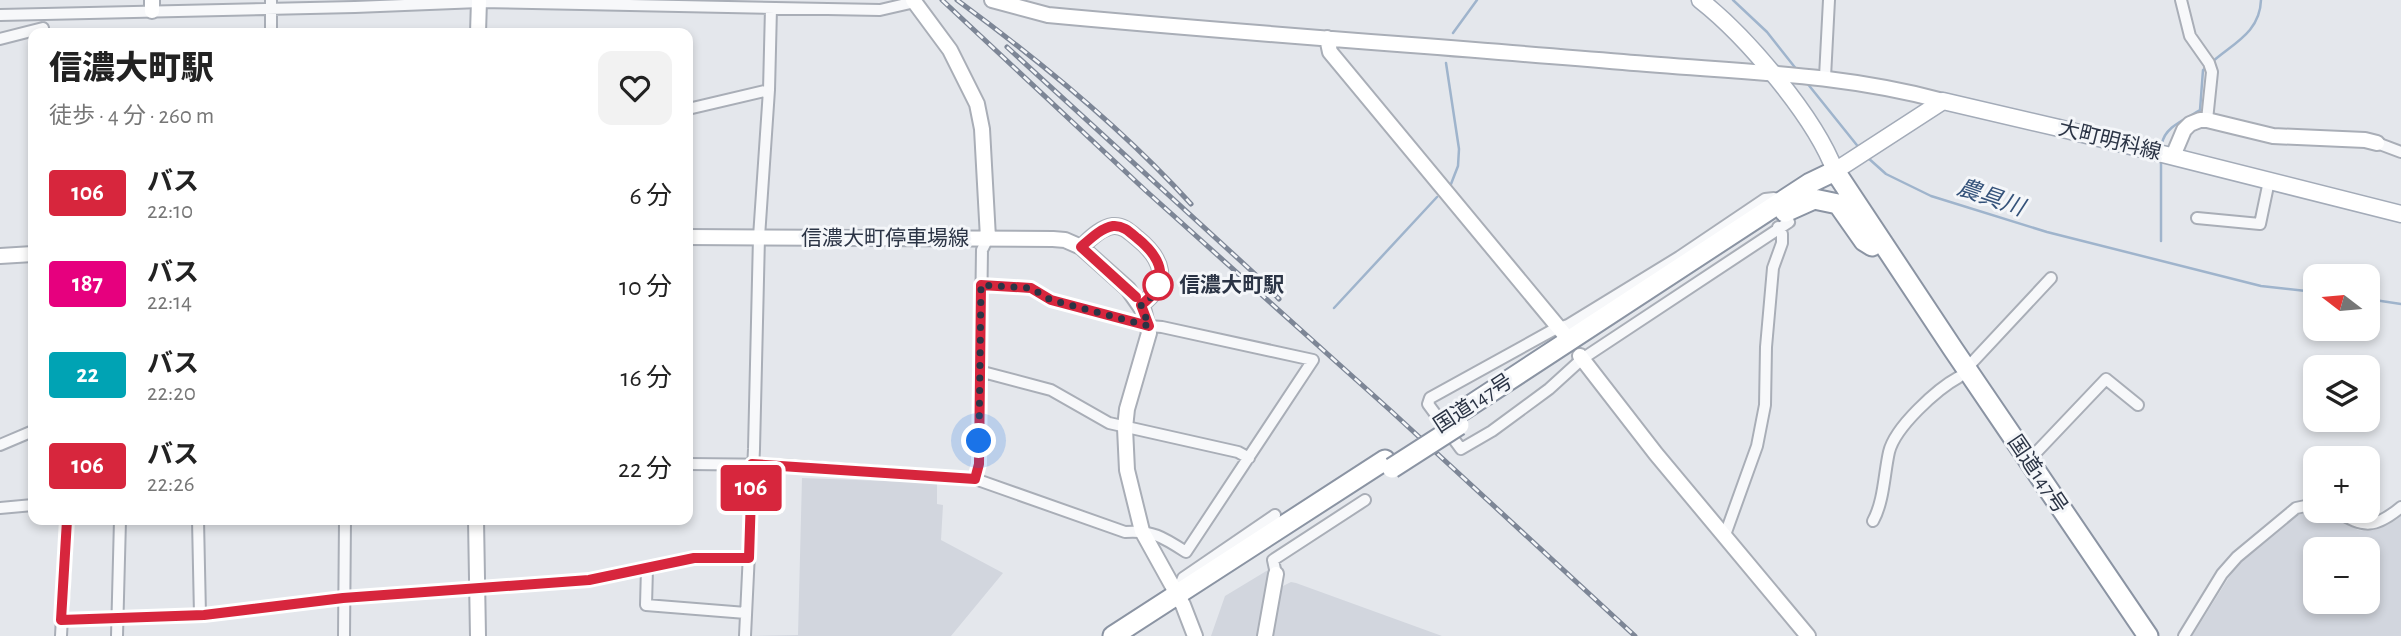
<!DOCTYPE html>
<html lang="ja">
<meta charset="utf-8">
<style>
:root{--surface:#fff;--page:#f2f2f2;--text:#222;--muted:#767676}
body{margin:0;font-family:"Alegreya Sans","Noto Sans JP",sans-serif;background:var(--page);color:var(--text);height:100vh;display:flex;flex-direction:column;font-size:26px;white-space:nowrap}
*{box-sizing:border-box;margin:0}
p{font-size:23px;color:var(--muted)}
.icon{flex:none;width:38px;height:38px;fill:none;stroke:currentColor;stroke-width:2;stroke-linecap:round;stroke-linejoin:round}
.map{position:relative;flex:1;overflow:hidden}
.drawer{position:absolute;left:28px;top:28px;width:665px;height:497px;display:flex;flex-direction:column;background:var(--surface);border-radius:14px;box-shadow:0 4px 10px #0003}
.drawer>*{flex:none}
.badge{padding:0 14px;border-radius:5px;font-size:24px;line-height:46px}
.needle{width:46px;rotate:286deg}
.controls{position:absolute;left:2303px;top:264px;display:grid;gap:14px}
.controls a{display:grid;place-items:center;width:77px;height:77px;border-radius:14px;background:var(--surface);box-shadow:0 4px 10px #0003;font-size:35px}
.you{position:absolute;width:35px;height:35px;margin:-18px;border:5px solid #fff;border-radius:50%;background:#1a73e8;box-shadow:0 0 0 10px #1a73e833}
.map>.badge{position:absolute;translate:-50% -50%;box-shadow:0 0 0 4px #fff}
.round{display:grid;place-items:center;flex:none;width:74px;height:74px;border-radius:14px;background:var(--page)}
.headline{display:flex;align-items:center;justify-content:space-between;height:119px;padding:0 21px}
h1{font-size:33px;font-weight:800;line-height:52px}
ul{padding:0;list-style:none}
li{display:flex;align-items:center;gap:21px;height:91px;padding:0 21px}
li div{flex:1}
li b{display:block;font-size:26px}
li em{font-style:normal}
li .badge{min-width:77px;font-weight:700;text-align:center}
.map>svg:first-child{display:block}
.built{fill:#d2d6de;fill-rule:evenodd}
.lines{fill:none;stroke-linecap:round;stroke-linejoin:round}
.stream{stroke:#9fb4cc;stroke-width:2.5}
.street-casing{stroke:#a9aeb7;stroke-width:14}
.secondary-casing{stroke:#a9aeb7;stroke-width:18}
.primary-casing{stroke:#a3abb8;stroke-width:19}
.highway-casing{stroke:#8b94a3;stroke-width:23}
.street{stroke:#f7f8fa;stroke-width:10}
.secondary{stroke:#fff;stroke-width:14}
.primary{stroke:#fff;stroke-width:16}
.highway{stroke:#fff;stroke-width:19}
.rail-casing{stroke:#7d8696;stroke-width:5}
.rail{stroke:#f4f6f9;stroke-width:2.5;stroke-dasharray:8;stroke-linecap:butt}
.highway-bridge-casing{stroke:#8b94a3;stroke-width:23;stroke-linecap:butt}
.highway-bridge{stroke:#fff;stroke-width:19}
.line-casing{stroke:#fff;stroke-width:16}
.line{stroke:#d7263d;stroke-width:10}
.walk{stroke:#2b3445;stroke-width:7;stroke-dasharray:0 12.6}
.stop-dot{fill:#fff;stroke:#d7263d;stroke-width:3.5}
.labels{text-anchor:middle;stroke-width:6;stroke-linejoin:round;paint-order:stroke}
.street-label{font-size:21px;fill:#2b3445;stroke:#f4f6f9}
.stop-label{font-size:21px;font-weight:bold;fill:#2b3445;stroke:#f4f6f9;text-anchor:start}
.water-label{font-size:23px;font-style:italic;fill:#34527a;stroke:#f4f6f9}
</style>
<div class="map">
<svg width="2401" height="636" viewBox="0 0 2401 636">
<rect width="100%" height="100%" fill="#e4e7ec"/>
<path class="built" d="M802,478L937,483V504L943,505L941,540L1003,573L951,636H749L798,635Z
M2315,508V511H2326L2358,530L2366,531L2379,528L2401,511V636H2192L2238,563L2287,519L2305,509ZM2315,550H2368V602H2315Z
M1268,570L1271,575L1259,636H1211L1225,596Z
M1291,582L1296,583L1442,636H1272L1281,591L1283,586Z"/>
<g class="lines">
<path class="stream" d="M1733,0L1767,32L1797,70
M1453,33L1477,0
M1446,63L1459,149L1458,166L1451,184
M2211,63C2232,44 2260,33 2261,0
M1807,83L1860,149
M2162,144C2164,127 2186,119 2200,110L2203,70L2206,68
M1867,157L1886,174L1931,196L2047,232L2261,286L2315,292
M2161,241V162
M2368,299L2401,304
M1334,308L1437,197"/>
<g class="street-casing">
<path id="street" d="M2181,0L2190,36L2209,63L2212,72L2207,120
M0,15L355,7L479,2L880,10L915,2
M271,33V1
M0,39L43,28
M1825,77L1829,0
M688,109L769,90
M2377,143L2401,152
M1779,200L1774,198L1765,199L1679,257L1568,325L1553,330L1430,398L1428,404L1461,449L1492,431L1549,389L1582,359L1789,222L1785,212
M2197,218L2260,224L2269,181
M1966,369L2051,278
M979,371L1051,390L1109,423L1238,452L1249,458
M0,445L33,431
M2029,460L2106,379L2138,405
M688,464L780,465L975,479L1125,532C1152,530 1163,537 1186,552L1313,360L1162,327L1149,326L1051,300L1031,288L981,285
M975,479L979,464L982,250L988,238
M0,508L33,505
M2337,511C2363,529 2376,528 2401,507
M198,520L200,615
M1873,521C1884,501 1884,474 1889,452C1895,427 1937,389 1959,377
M1725,535L1757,446L1765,405L1766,347L1773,268L1782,243V234L1778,227
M647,568L646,605L746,613
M1276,574L1273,560L1365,500
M1178,591L1183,578L1275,515
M61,620L204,615L343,598L589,580L694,558H749
M61,636L67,520
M117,636L120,520
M344,636L345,520
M745,636L754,449L759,237L769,90L771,8
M2184,636L2222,574L2237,557L2296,508L2315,504"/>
</g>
<g class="secondary-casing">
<path id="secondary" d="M913,0L950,50L977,104L982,129L988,238
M992,0L1048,15C1240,33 1432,46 1623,62C1733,72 1836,72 1943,101
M152,11V0
M478,33L479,0
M1327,38L1330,52L1564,334
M2173,156L2184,130L2190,124L2200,120H2207L2273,136L2365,140L2377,143
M688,237L1053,239L1065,240L1081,247L1128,289L1144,312L1149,333L1127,409L1125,428L1127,470L1142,531L1183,605L1195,636
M1081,247C1090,239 1100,228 1113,226C1123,225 1130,232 1137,238C1163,259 1171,282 1141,305
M0,256L33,254
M1580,356L1656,454L1808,636
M476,520L478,636
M1265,636L1276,574"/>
</g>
<g class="primary-casing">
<path id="primary" d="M1700,0C1746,36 1815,117 1835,171L1943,101L2059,128L2401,214"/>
</g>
<g class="highway-casing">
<path id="highway" d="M1835,171L1953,349L2148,636
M1785,212L1814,199L1838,204L1864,241L1872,246
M1451,418L1810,183L1835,171
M1113,636L1385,460"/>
</g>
<use href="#street" class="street"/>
<use href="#secondary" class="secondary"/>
<use href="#primary" class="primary"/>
<use href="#highway" class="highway"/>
<g class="rail-casing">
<path id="rail" d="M942,0L1145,190L1391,411L1635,636
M957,0C1040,61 1122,128 1191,204
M1007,47L1256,275L1279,299"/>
</g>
<use href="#rail" class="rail"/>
<g class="highway-bridge-casing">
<path id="highway-bridge" d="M1392,468L1459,425"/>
</g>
<use href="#highway-bridge" class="highway-bridge"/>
</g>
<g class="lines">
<g class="line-casing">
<path id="line" d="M67,520L61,620L204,615L343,598L589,580L694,558H749L752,464L975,479L979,464L981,285L1031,288L1051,300L1149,326L1141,305C1171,282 1163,259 1137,238C1130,232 1123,225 1113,226C1101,228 1090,239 1081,247L1136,297"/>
</g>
<use href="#line" class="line"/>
<path class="walk" d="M979,441L981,285L1031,288L1051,300L1149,326L1141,305L1153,296L1158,285"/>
</g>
<circle class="stop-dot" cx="1158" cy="285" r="14"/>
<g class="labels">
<g class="street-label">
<text transform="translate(2110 140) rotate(14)" y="7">大町明科線</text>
<text x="885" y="245">信濃大町停車場線</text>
<text transform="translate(1473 403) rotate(-33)" y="7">国道147号</text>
<text transform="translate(2038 474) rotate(56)" y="7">国道147号</text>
</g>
<g class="stop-label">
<text x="1179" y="292">信濃大町駅</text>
</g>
<g class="water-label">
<text transform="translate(1991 197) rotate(19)" y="8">農具川</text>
</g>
</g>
</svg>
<div class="controls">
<a><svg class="needle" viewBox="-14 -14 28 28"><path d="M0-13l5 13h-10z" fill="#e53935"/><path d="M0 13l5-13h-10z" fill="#767676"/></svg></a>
<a><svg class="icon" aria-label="layers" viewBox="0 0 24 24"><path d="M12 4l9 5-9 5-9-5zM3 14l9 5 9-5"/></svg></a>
<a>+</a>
<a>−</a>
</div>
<div class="you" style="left:979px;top:441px"></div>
<b class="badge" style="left:751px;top:488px;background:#d7263d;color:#fff">106</b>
<section class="drawer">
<div class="headline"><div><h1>信濃大町駅</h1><p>徒歩 · 4 分 · 260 m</p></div><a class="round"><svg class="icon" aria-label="heart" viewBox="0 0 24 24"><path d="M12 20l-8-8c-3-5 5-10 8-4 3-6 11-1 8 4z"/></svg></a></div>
<ul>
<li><span class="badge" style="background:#d7263d;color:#fff">106</span><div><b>バス</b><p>22:10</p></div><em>6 分</em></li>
<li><span class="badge" style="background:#e6007e;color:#fff">187</span><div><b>バス</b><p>22:14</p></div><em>10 分</em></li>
<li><span class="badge" style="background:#00a3b4;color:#fff">22</span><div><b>バス</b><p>22:20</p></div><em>16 分</em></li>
<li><span class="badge" style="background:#d7263d;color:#fff">106</span><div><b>バス</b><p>22:26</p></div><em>22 分</em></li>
</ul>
</section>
</div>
